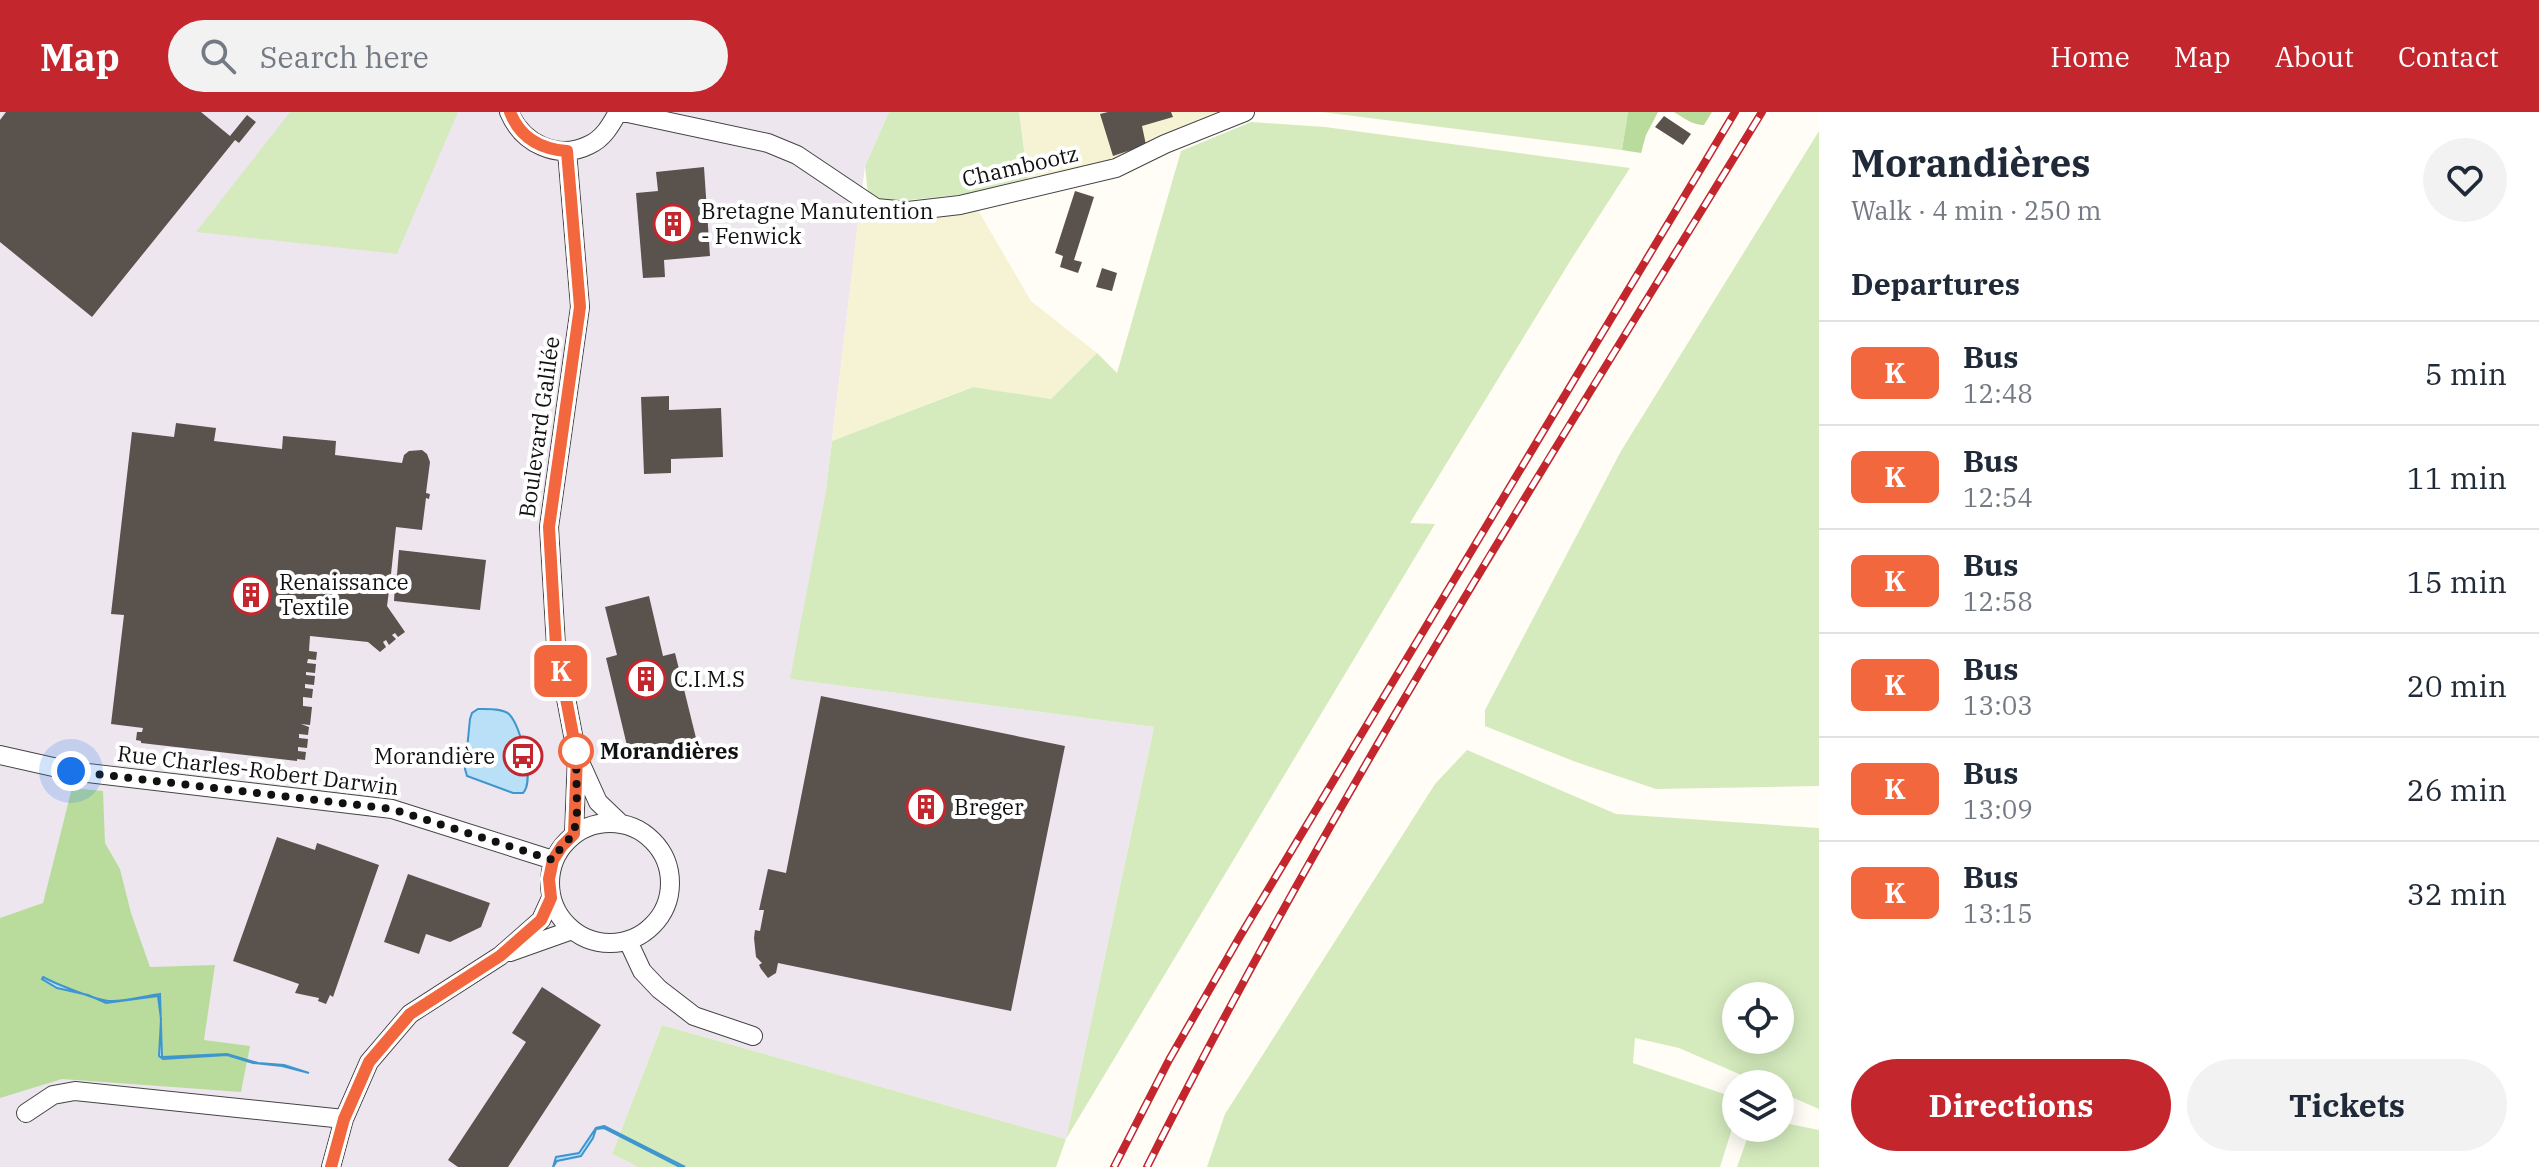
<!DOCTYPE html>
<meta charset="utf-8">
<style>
:root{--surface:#fff;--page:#f2f2f3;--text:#1f2937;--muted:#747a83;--line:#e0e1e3;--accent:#c4262e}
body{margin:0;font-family:"IBM Plex Serif",serif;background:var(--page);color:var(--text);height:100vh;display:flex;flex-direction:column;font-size:30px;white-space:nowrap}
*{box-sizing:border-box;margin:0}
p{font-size:26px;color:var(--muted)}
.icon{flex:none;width:44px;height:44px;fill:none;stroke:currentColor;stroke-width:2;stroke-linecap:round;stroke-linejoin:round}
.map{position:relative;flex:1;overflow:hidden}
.sheet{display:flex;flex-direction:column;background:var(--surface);width:720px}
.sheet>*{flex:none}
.badge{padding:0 16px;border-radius:12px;font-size:28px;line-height:52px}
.controls{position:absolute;left:1722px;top:870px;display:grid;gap:16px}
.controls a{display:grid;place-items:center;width:72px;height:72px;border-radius:50%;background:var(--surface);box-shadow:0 4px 20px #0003;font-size:40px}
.you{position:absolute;width:40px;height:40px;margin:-20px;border:6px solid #fff;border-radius:50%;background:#1a73e8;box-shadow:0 0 0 12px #1a73e833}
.map>.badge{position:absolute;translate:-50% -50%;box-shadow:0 0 0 4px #fff}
h2{padding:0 32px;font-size:30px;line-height:72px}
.round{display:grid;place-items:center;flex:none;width:84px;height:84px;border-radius:42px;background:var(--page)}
.summary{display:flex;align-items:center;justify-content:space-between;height:136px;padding:0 32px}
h1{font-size:38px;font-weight:800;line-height:60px}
.cta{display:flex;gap:16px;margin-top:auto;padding:16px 32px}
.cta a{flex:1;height:92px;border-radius:48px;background:var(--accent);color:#fff;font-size:32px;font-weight:800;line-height:92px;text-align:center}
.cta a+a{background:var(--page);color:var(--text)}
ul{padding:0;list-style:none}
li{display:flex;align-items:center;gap:24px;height:104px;padding:0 32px;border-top:2px solid var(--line)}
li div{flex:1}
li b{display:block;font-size:30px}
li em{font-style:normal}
li .badge{min-width:88px;font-weight:700;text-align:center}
header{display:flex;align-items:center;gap:48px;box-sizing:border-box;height:112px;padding:0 40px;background:var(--accent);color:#fff}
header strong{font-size:38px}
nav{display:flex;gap:44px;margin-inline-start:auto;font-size:28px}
.search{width:560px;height:72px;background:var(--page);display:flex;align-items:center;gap:20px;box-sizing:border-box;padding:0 28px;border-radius:44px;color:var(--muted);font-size:30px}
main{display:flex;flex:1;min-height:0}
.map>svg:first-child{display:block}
.industrial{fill:#eee6ef}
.farmland{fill:#f6f3d4}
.green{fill:#d5ebbd;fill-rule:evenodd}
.forest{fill:#b9dc9c}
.water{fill:#b9e0f7;stroke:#3f96cf;stroke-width:2}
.building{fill:#5a524d}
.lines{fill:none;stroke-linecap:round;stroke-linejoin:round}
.street-casing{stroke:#444;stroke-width:20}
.street{stroke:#fff;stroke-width:18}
.rail-casing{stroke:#c4262e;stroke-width:8}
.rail{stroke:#fff;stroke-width:5;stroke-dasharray:15;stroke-linecap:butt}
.line-casing{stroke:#fff;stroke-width:18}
.line{stroke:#f2673d;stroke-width:12}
.walk{stroke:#111;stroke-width:8;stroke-dasharray:0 14.4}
.stop-dot{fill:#fff;stroke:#f2673d;stroke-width:4}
.labels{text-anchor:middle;stroke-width:8;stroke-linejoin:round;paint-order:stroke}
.street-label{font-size:22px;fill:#111;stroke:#fff}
.poi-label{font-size:22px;fill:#111;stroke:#fff;text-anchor:start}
.stop-label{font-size:22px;font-weight:bold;fill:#111;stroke:#fff;text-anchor:start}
</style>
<header>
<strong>Map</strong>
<div class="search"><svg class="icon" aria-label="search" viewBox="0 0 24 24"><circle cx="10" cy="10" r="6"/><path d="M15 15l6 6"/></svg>Search here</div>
<nav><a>Home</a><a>Map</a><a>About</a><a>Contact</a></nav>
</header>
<main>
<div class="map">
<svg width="1819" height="1055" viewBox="0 0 1819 1055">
<rect width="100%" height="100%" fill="#fffdf5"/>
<path class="industrial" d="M0,0H889L865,54L826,378L791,567L1154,615L1066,1027L662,913L612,1042L638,1055H0Z"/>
<path class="farmland" d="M1019,0H1245L1165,32L1029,76Z
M978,98L1031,189L1097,241L1051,287L972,275L832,329L859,100L892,107H931Z"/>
<path class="green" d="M290,0H458L397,142L196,120Z
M889,0H1019L1029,76L869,92L865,54Z
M1322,0H1628L1622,38Z
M1251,10L1325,15L1630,56L1572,146L1410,411L1435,412L1066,1027L1056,1055H638L612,1042L662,913L1066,1027L1154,615L790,567L826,378L832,329L973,275L1051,287L1097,241L1117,261L1181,39Z
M1819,19V674L1656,677L1576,650L1485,614V598L1621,339Z
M1467,638L1616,702L1819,716V997L1780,980V972H1762L1679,936L1635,926L1633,951L1736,986V1004L1720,1055H1207L1225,1002L1435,672ZM1736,884H1780V928H1736Z
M1780,1010L1819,1018V1055H1737L1751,1016H1780Z"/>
<path class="forest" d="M1628,0H1658L1646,23L1641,41L1622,38Z
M1674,0H1712L1704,13C1692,13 1684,6 1674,0Z
M72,676L103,679L105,731L120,757L131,801L150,855L215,853L204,928L250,934L241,980L62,967L0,986V806L43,791Z"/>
<path class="water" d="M478,597C487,597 502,596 509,602C521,614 535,669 523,681H513L467,664L465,657L470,607L472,601Z
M43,865C56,872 96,888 109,889C125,890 144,884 160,882L162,945L227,942L258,951L284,953L309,961L282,954L253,951L227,943L163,947L159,944L161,907L158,884L106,891L88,883L57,876L42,867Z
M604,1014L685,1055H680L604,1016L596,1017L593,1026L581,1044L557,1049L553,1055L556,1045L579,1041L596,1016Z"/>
<path class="building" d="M6,0H201L230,24L247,3L256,10L239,31L235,28L92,205L0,130V8Z
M1108,0H1171L1173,5L1142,14L1146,33L1113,44L1100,2Z
M1664,4L1691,22L1683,33L1655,15Z
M704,55L710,144L664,148L665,165L643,166L636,81L658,79L656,60Z
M1075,79L1094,85L1074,148L1082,150L1078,161L1060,155L1063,144L1055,141Z
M1102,156L1117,161L1112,179L1096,175Z
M669,284V298L721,296L723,345L671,347V361L644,362L641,285Z
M176,311L216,316L214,329L282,337L283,324L336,329L335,343L402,351L404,343L409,339L422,338L427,342L430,350L426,381L430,382L429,387L426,386L422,418L396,415L391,462L397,463L399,438L486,448L480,498L394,489L395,472L390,471L387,494L405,520L398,525L395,521L392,523L396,527L389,533L386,528L383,530L386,535L380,540L368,530L310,524L309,539L317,540L316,548L308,547L307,551L316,552L315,561L306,560V563L315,564L314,573L305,572V576L313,577L312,586L303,585V594L312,595L310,613L301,612L309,615L308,623L299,622V626L308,627L307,636L298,635V639L306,640L305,648L297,647V649L141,631V629L136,628L137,620H142L143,616L111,612L124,503L111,502L132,320L174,325Z
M649,484L663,544L675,541L696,626L629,642L606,546L617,543L605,495Z
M821,584L1065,634L1011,899L778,851L776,861L768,866L761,857L759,853L762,851L756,845L754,826L755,818L760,819L764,798H759L768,757L786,761Z
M277,725L315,738L317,731L379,753L333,885L330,883L326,892L318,889L319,886L295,881L299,872L233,849Z
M408,762L490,791L481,815L450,830L426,822L419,842L384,830Z
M542,875L601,913L508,1055H458L448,1048L526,930L512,921Z"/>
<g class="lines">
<g class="street-casing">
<path id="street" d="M509,0C522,31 557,49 589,33C603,27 611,13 618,0
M623,0L768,31L797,43L876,96L908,99L960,93L1116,56L1165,32L1245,0
M567,39L580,195L549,415L556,534L577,644L574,722
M0,643L71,659L392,697L553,748
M580,650L598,690L620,711
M550 771a60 60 0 1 1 120 0a60 60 0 1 1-120 0Z
M628,829L642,859L659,877L694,904L753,924
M510,840L572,818
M26,1001L53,983L75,979L344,1007
M331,1055L344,1007L369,950L410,902L500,844L541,808L551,786"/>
</g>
<use href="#street" class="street"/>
<g class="rail-casing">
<path id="rail" d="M1114,1055L1169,948L1239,826L1735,0
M1147,1055C1329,691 1550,347 1762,0"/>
</g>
<use href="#rail" class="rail"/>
</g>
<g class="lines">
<g class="line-casing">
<path id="line" d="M331,1055L344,1007L369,950L410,902L500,844L541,808L551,786L549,767L553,748L562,734L574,722L577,644L556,534L549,415L580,195L567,39C540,37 520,26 510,0"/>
</g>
<use href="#line" class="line"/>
<path class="walk" d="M71,659L392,697L553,748L562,734L574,722L577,700L576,639"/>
</g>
<defs>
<g id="building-ring" transform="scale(2)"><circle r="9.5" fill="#fff" stroke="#c4262e" stroke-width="1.5"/><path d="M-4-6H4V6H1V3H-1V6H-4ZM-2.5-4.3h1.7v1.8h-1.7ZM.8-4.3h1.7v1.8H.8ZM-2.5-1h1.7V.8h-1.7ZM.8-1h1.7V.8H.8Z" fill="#c4262e"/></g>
<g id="bus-ring" transform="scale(2)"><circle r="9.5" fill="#fff" stroke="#c4262e" stroke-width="1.5"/><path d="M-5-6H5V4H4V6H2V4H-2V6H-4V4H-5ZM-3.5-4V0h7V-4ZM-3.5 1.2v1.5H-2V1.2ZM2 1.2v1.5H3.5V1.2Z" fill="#c4262e"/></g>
</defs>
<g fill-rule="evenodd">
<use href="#building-ring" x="673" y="112"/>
<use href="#building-ring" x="251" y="483"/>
<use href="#building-ring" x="646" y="567"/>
<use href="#bus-ring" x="523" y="644"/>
<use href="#building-ring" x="926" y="695"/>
</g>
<circle class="stop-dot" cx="576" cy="639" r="16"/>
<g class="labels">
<g class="street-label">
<text transform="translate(1020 54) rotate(-13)" y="8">Chambootz</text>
<text transform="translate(539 315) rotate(-82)" y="8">Boulevard Galilée</text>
<text transform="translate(258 658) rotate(7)" y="8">Rue Charles-Robert Darwin</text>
</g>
<g class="poi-label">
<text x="701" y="107">Bretagne Manutention<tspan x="701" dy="25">- Fenwick</tspan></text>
<text x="279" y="478">Renaissance<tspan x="279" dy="25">Textile</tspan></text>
<text x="674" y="575">C.I.M.S</text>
<text x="495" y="652" text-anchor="end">Morandière</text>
<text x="954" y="703">Breger</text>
</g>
<g class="stop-label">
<text x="600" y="647">Morandières</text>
</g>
</g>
</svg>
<div class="controls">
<a><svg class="icon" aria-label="locate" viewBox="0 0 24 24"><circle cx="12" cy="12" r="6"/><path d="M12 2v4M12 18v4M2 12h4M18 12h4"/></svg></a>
<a><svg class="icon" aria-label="layers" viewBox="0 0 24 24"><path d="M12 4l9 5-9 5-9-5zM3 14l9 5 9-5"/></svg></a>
</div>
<div class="you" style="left:71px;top:659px"></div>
<b class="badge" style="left:561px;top:559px;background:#f2673d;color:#fff">K</b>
</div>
<section class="sheet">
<div class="summary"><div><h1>Morandières</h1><p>Walk · 4 min · 250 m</p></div><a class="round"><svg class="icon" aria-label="heart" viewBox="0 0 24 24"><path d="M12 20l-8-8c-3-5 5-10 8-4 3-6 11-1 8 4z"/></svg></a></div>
<h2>Departures</h2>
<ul>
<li><span class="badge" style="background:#f2673d;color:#fff">K</span><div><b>Bus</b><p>12:48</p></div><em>5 min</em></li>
<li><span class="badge" style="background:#f2673d;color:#fff">K</span><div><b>Bus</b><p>12:54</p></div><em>11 min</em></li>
<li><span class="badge" style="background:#f2673d;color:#fff">K</span><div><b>Bus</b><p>12:58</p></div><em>15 min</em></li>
<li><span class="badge" style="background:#f2673d;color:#fff">K</span><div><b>Bus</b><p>13:03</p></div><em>20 min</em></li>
<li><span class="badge" style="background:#f2673d;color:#fff">K</span><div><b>Bus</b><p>13:09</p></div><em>26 min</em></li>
<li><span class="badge" style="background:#f2673d;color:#fff">K</span><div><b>Bus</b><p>13:15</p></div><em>32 min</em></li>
</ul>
<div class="cta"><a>Directions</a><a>Tickets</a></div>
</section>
</main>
